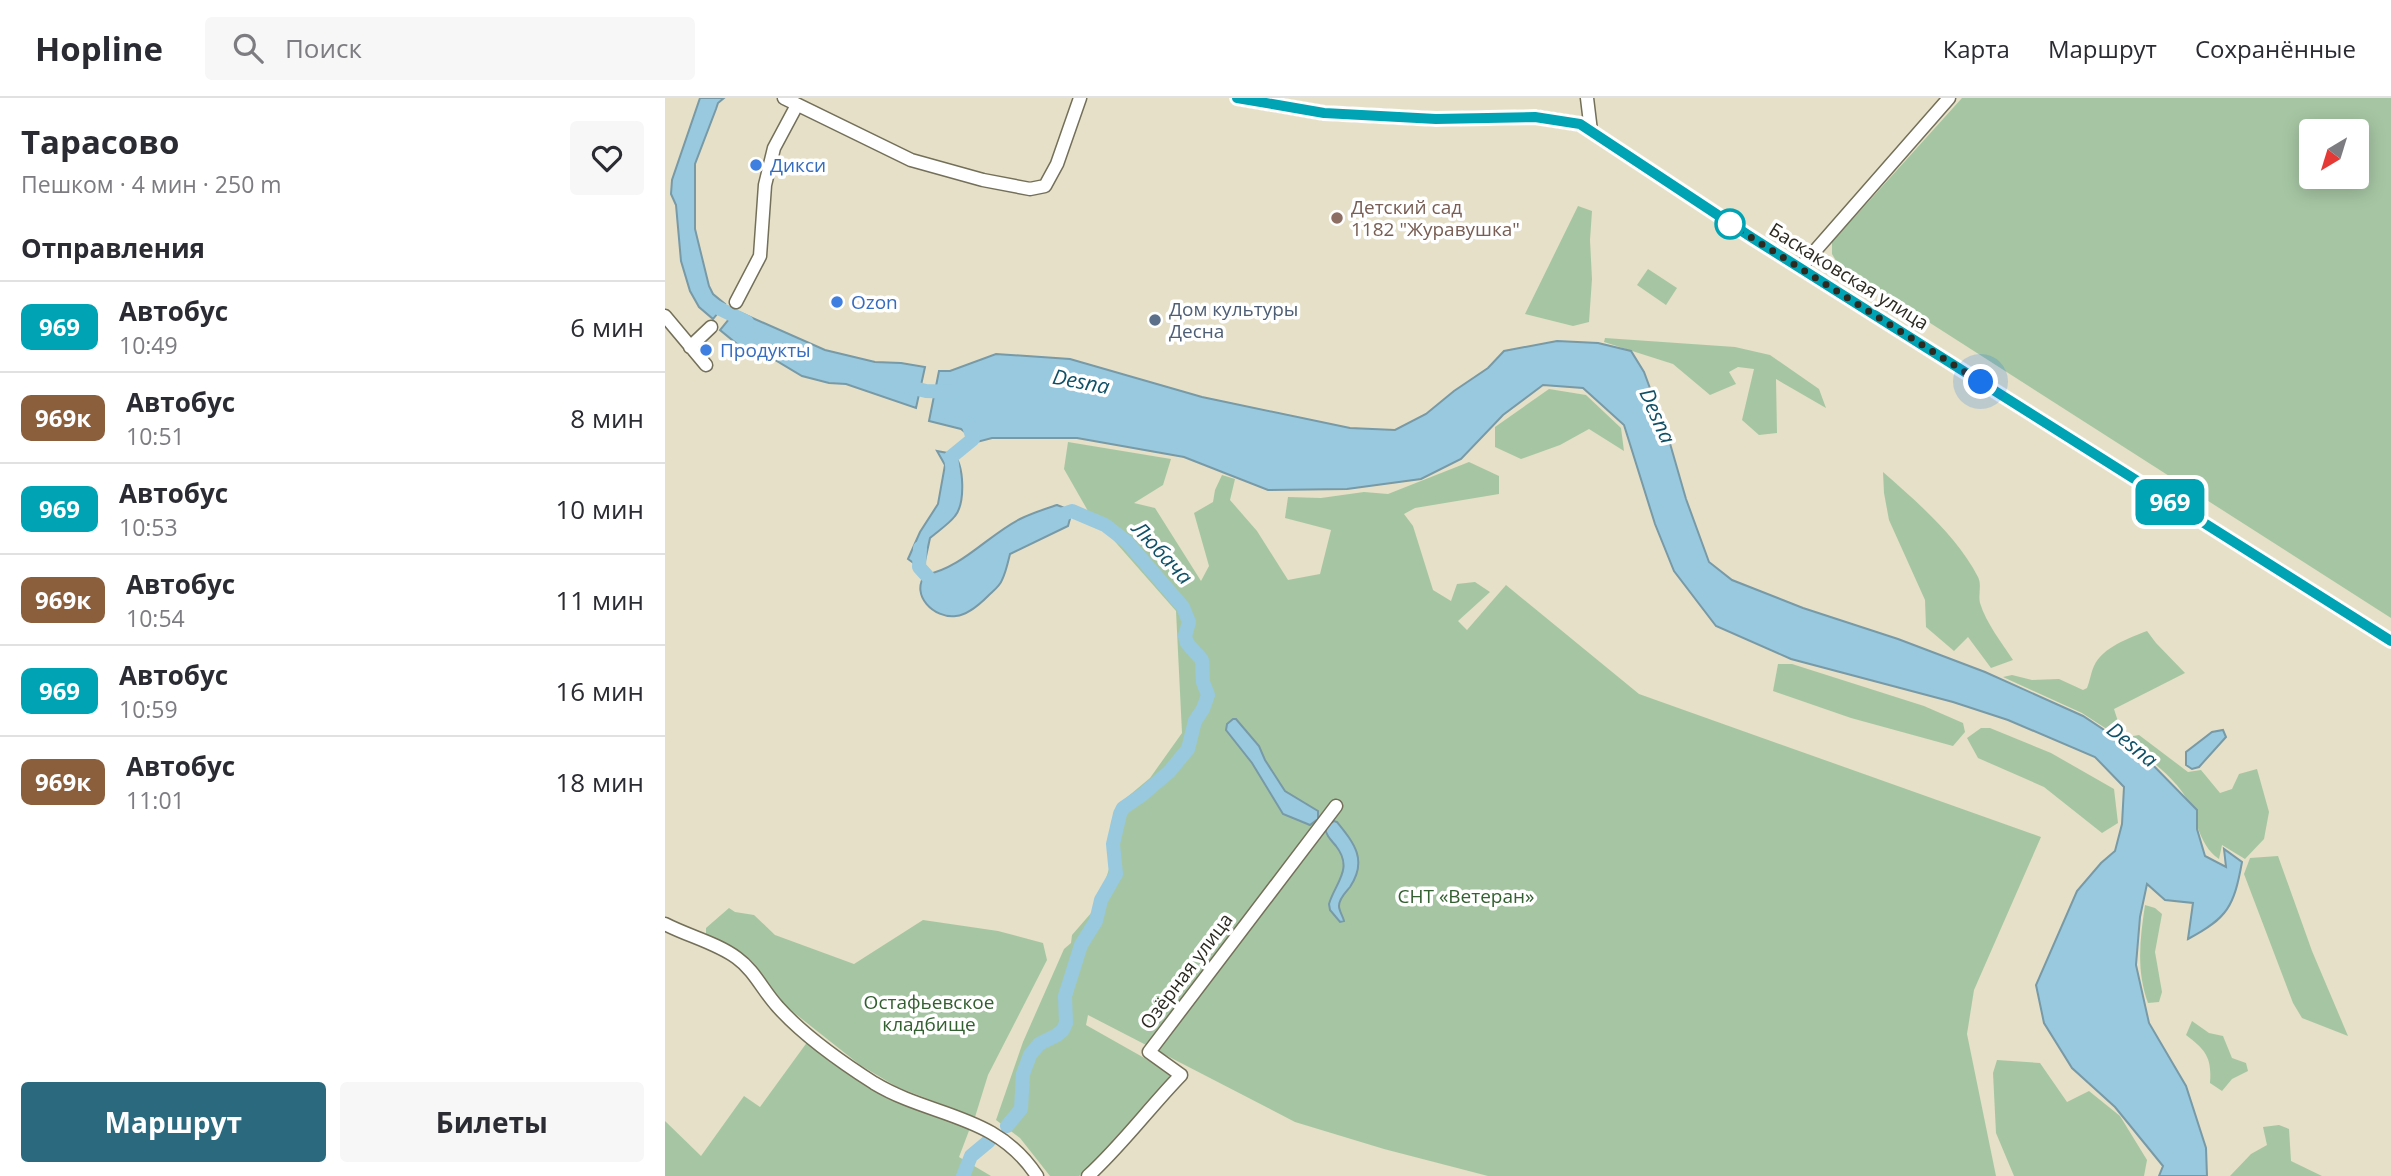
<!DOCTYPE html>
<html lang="ru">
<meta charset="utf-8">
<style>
:root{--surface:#fff;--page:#f7f7f7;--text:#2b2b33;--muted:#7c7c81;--line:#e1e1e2;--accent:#2b697f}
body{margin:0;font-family:"Open Sans",sans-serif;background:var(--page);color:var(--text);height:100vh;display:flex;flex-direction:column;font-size:26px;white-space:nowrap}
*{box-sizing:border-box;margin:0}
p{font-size:23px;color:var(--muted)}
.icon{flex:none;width:38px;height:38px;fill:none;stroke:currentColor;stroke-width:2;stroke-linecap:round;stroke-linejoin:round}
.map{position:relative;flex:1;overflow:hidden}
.drawer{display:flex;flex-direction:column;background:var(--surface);width:665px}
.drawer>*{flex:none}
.badge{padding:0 14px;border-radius:10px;font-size:24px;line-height:46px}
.needle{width:46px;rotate:218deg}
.controls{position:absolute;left:1634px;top:21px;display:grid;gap:14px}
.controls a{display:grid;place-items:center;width:70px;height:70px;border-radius:7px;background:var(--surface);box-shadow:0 4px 18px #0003;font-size:35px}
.you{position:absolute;width:35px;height:35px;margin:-18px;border:5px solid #fff;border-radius:50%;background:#1a73e8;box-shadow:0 0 0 10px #1a73e833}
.map>.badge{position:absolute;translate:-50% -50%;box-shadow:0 0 0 4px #fff}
h2{padding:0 21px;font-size:26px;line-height:63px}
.round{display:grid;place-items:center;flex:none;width:74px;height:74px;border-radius:7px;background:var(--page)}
.head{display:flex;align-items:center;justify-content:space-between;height:119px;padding:0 21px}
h1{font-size:33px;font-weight:700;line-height:52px}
.button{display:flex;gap:14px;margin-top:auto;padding:14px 21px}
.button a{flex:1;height:80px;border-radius:7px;background:var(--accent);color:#fff;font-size:28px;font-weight:700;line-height:80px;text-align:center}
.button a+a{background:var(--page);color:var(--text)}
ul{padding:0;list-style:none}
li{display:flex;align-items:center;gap:21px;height:91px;padding:0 21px;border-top:2px solid var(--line)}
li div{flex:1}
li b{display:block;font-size:26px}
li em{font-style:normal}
li .badge{min-width:77px;font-weight:700;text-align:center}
header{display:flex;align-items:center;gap:42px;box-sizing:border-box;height:98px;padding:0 35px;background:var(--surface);border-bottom:2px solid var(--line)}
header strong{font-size:33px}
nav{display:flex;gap:38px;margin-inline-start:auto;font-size:24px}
.search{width:490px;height:63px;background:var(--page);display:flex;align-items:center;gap:18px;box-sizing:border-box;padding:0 24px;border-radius:7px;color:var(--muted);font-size:26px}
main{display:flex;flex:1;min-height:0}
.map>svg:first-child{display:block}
.green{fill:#a6c6a3;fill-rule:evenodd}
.water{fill:#98c9df;stroke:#7899a6;stroke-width:2}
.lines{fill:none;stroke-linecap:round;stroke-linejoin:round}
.river{stroke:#98c9df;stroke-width:14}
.minor-casing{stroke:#746f59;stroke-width:15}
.minor{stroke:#fff;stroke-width:12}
.line-casing{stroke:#fff;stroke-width:16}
.line{stroke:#00a3b4;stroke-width:10}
.walk{stroke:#2c2a21;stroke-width:7;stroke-dasharray:0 12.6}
.shop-dot{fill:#3f7fe0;stroke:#fff;stroke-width:2.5}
.education-dot{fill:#8d6e63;stroke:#fff;stroke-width:2.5}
.stop-dot{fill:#fff;stroke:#00a3b4;stroke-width:3.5}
.service-dot{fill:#5c6f8a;stroke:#fff;stroke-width:2.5}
.labels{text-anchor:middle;stroke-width:7;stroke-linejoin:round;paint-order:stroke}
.shop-label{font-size:19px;fill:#366cbe;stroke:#fff;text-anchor:start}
.education-label{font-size:19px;fill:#785e54;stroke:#fff;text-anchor:start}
.street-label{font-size:19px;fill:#2c2a21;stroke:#fff}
.service-label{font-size:19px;fill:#4e5e75;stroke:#fff;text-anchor:start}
.park-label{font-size:19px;fill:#336030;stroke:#fff}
.water-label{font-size:21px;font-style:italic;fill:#115168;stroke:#fff}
</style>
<header>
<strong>Hopline</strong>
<div class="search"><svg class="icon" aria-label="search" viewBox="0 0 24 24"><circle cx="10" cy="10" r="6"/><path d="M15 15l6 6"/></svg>Поиск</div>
<nav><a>Карта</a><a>Маршрут</a><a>Сохранённые</a></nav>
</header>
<main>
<section class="drawer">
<div class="head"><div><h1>Тарасово</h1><p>Пешком · 4 мин · 250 m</p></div><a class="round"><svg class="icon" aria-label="heart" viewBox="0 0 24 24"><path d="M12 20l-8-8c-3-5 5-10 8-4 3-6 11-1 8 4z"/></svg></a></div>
<h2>Отправления</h2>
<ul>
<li><span class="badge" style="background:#00a3b4;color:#fff">969</span><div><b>Автобус</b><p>10:49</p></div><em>6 мин</em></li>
<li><span class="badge" style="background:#8b5e3c;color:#fff">969к</span><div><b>Автобус</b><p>10:51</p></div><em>8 мин</em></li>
<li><span class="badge" style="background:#00a3b4;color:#fff">969</span><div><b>Автобус</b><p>10:53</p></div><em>10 мин</em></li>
<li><span class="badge" style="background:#8b5e3c;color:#fff">969к</span><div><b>Автобус</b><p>10:54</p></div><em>11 мин</em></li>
<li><span class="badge" style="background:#00a3b4;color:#fff">969</span><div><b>Автобус</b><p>10:59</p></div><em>16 мин</em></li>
<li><span class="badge" style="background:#8b5e3c;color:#fff">969к</span><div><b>Автобус</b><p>11:01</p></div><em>18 мин</em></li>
</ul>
<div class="button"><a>Маршрут</a><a>Билеты</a></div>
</section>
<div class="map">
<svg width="1726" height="1078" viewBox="0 0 1726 1078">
<rect width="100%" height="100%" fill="#e5e0c7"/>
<path class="green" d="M1297,0H1726V520L1173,166L1167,156V144ZM1692,33V79H1647V33Z
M913,108L927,113L925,142L927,181L924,224L908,228L860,216Z
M983,171L1012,190L1001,207L972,187Z
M940,240L1070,249L1105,257L1154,291L1161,310L1111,281L1112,335L1094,337L1077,322L1089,271L1073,269L1064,274L1071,286L1045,297L1008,266L939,244Z
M884,291L921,297L956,330L959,353L924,331L895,347L856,361L830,349V329Z
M403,344L506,361L498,387L469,405L490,410L536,483L544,468L529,415L548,404L550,392L557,377L570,381L565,402L592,433L623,482L655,476L666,432L620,420L623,399L656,400L699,394L723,396L804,364L834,378V396L750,410L739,416L748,428L768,492L786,503L792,486L810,484L825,494L793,523L802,532L841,487L974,596L1376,739L1309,892L1302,936L1331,1078H823L719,1051L630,1024L423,917L421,927L490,966L505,978L447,1048L414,1078H385L355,1040L331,1022L358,944L399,851L406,845L407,837L427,814L437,793L444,771L446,724L455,705L485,680L517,635L511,513L423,413L399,371Z
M1218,374C1252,404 1292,438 1313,479C1317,487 1313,496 1315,505C1321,525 1337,545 1348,562L1326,570L1303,539L1289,553L1261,529L1260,502L1224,422L1219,395Z
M1482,533L1491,545L1520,575L1449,611L1457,636L1454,639L1417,615L1338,579L1347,577L1367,582L1394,581L1418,592L1422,590C1425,583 1426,574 1429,568C1438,549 1464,540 1482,533Z
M1113,566H1127L1259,608L1298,625L1300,634L1288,648L1186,620L1108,593Z
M1316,630H1325L1386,655L1449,691L1453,725L1437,735L1379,689L1313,660L1302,640Z
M1474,637L1523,674L1536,672L1555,695L1567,691L1574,676L1592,671L1604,714L1599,741L1580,761L1557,747L1554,761C1532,746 1532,716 1518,695C1505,676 1476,654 1457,640Z
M1613,758L1647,853L1683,938L1637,920L1628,905L1579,776L1585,760Z
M1480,807L1490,810L1497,816L1490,854L1497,894L1494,904L1483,905C1471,872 1475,841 1480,807Z
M64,810L70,814L89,817L110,837L189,866L258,822L333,833L378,845L382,862L323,977L310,1019L232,989L195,967L118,906L94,873L79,857L41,836V830Z
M1527,923L1544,935L1558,938L1567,960L1581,965L1583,973L1567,981L1557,993L1545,985C1547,960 1541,952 1521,937Z
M143,943L305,1030L294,1059L326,1078H0V1023L36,1058L79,998L95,1009Z
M1332,962L1375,965L1402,1004L1424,993L1455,1018L1482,1062L1479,1078H1349L1331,1035L1328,975Z
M1614,1027L1624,1031L1626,1063L1657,1078H1565L1586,1056L1602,1047L1598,1029Z"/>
<path class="water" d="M35,0H59L53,5L51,11L30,66V131L44,188L48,196L60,206L48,221L34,209L25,193L16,163L11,107L6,96L7,82Z
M74,214L160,252L210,264L236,265L260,269L251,310L181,286L164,285L137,278L110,262L77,250L55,232L68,216Z
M892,243L933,245L966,253L979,274L1004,342L1021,401L1044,464L1067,482L1138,510L1233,541L1320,574L1418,618L1480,659L1532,712V731L1540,758L1561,769L1559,751L1577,764C1569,808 1563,820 1523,841L1528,805L1500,802L1482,786L1475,819L1471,867L1484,925L1521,988L1541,1050L1542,1078H1494L1498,1068L1450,1009L1407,970L1379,925L1371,887L1412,793L1436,765L1450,753L1457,726L1459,689L1430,659L1343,622L1288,604L1126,561L1051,528L1009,473L990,426L959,327L918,290L878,287L838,317L796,361L756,381L682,391L603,392L519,359L412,340H327L312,344L296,331L264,323L274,273H285L331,256L405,261L537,299L685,330L730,332L761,316L789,293L823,270L839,253Z
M272,353L288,356C300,367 300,406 290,418C284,426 273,433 265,440L260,463L254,469L243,461L255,434L273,406L280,367Z
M392,407L407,413L403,428L345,456C343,464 341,474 337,482C335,488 328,493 323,498C315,506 302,517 291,518C269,521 245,497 260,477C297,470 323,437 355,421C367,415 380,411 392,407Z
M568,621H571L594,648L600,662L620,693L653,713V721L645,727L618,716L587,665L561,632L562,626Z
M1558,632L1561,639L1534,669L1527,671L1521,667V654L1547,634Z
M669,723L672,724C689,745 703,762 685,789C681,794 674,800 674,808C674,813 678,818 679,823L675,824L665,812L664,806C670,785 689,771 671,748C666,742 661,738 660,729Z"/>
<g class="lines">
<path class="river" d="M42,202L43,205L82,224
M236,287L261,293L288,294
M288,374L286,359L308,341L303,325
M255,450L254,469L272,489
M342,1028L356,1011L358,976L365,957L374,946L392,937L398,932L401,925L400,898L416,847L431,823L436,802L451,776L448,746L455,716L458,710L477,697L504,674L523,651L530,623L538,611L543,597L538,584L537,562L522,545L520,538L524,524L518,509L462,444L440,427L407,413L390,419
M298,1078L306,1058L324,1043"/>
<g class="minor-casing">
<path id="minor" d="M119,0L246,62L318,82L365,91L380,88L392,66L415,0
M572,0L659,15L771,21L871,19L915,26L1086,139L1726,543
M922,0L926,33
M1135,170L1284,0
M71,204L95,158L100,87L109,50L132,7
M0,218L41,267
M25,249L46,229
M0,826C23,838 52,845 72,860C90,873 98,893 113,909C139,938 176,964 209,985C267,1020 331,1015 372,1078
M423,1078C457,1047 484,1010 516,977L484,954L671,708"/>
</g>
<use href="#minor" class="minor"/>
</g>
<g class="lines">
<g class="line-casing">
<path id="line" d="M572,0L659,15L771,21L870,19L915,26L1086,139L1726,543"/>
</g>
<use href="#line" class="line"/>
<path class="walk" d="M1065,126L1316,284"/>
</g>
<g class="shop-dot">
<circle cx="91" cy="67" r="7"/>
<circle cx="172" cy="204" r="7"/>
<circle cx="41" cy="252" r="7"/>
</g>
<circle class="education-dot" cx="672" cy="120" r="7"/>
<circle class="stop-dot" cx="1065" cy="126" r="14"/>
<circle class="service-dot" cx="490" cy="222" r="7"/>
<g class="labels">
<g class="shop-label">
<text x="105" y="74">Дикси</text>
<text x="186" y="211">Ozon</text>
<text x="55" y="259">Продукты</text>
</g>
<g class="education-label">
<text x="686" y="116">Детский сад<tspan x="686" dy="22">1182 "Журавушка"</tspan></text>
</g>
<g class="street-label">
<text transform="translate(1184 178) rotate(32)" y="7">Баскаковская улица</text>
<text transform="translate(521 873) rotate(-53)" y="7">Озёрная улица</text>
</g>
<g class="service-label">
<text x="504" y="218">Дом культуры<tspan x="504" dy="22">Десна</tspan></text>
</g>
<g class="park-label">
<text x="801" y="805">СНТ «Ветеран»</text>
<text x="264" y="911">Остафьевское<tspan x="264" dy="22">кладбище</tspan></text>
</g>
<g class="water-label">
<text transform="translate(416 284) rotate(11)" y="7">Desna</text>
<text transform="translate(992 318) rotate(66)" y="7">Desna</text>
<text transform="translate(497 455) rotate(47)" y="7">Любача</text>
<text transform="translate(1467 647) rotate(39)" y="7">Desna</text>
</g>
</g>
</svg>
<div class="controls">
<a><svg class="needle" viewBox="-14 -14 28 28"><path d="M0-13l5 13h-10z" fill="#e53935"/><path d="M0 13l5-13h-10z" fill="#7c7c81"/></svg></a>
</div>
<div class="you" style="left:1316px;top:284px"></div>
<b class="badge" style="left:1505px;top:404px;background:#00a3b4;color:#fff">969</b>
</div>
</main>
